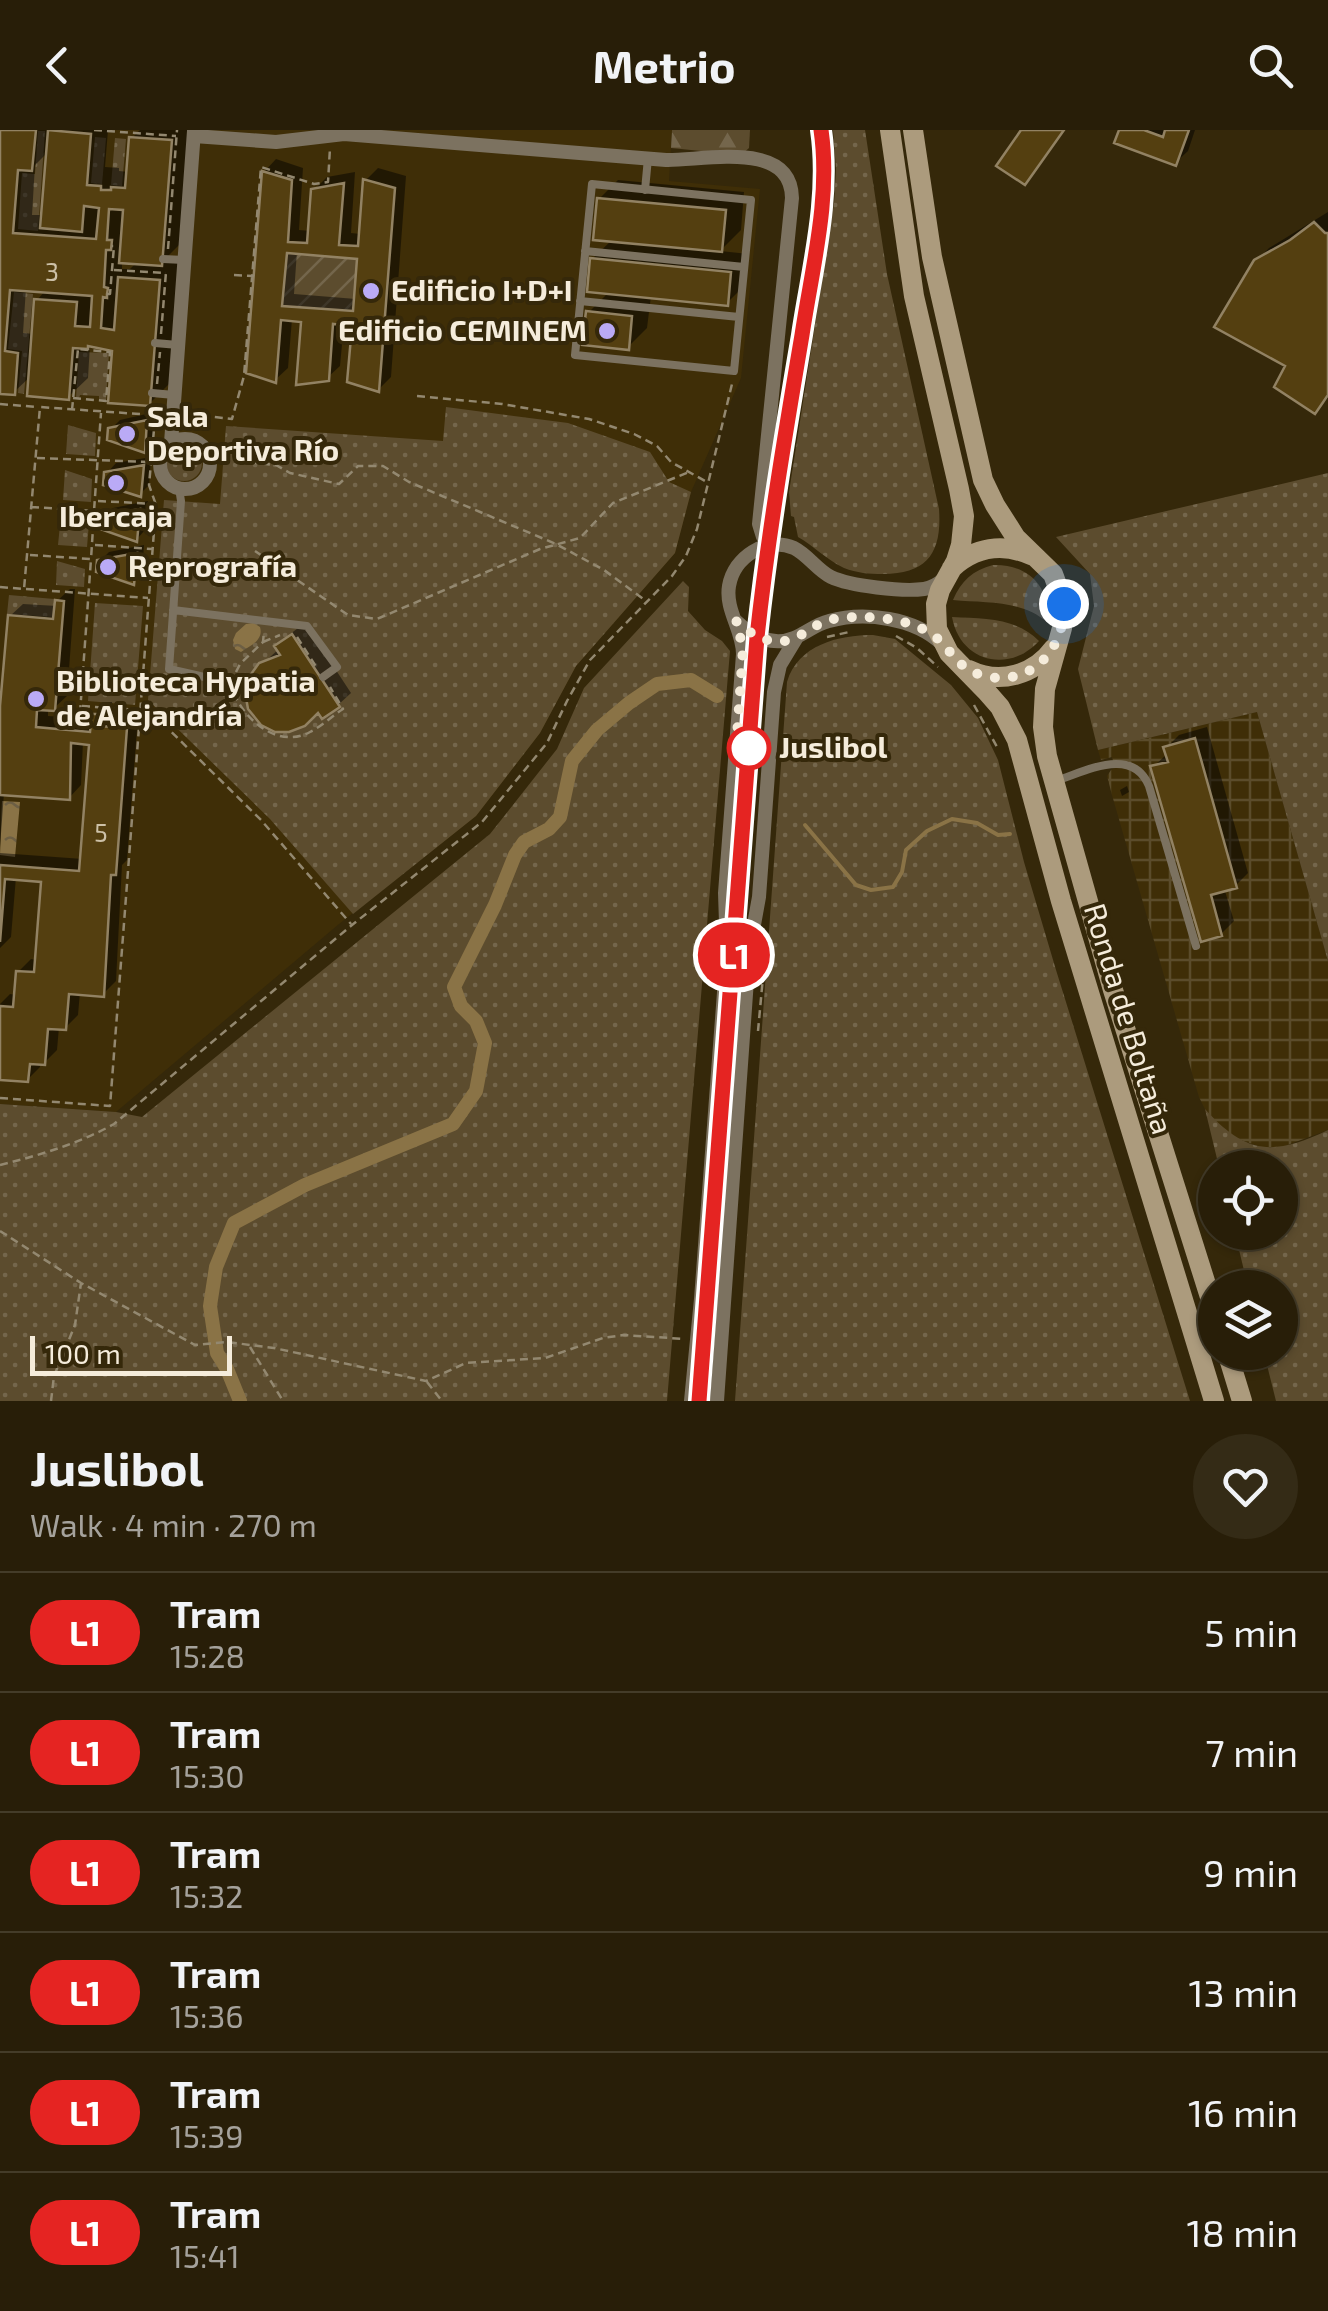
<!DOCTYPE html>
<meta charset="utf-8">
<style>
:root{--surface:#281e08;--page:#342b16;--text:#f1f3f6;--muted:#a5a29c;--line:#443c29}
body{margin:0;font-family:"Exo 2",sans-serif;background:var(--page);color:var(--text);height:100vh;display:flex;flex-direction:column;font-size:38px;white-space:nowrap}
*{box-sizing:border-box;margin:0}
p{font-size:32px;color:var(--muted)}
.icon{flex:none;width:55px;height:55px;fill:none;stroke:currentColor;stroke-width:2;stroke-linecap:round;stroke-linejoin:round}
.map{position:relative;height:1271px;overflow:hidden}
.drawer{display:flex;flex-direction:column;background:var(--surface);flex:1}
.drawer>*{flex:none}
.badge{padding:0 20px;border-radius:32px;font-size:35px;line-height:65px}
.controls{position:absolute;left:1198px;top:1020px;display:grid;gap:20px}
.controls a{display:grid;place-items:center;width:100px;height:100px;border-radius:50%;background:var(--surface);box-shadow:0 2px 8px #0004,0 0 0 2px var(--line);font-size:50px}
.scale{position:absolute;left:30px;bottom:25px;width:202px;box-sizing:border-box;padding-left:10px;border:5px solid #f5ecdb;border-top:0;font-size:28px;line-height:35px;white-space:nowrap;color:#f5ecdb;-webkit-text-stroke:8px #35280a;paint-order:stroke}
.you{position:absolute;width:50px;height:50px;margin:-25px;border:8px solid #fff;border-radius:50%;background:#1a73e8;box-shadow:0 0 0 15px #1a73e833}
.map>.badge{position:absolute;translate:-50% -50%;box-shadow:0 0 0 5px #fff}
.round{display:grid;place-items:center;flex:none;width:105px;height:105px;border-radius:52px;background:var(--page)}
.overview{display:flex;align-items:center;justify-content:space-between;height:170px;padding:0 30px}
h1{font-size:48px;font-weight:700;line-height:75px}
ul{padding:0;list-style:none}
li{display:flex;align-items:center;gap:30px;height:120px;padding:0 30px;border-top:2px solid var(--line)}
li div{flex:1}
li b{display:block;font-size:38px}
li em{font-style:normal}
li .badge{min-width:110px;font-weight:700;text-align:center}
header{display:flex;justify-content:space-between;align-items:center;height:130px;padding:0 30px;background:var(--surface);font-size:45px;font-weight:700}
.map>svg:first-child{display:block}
.built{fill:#3f2e07}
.industrial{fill:url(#industrial-grid)}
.grass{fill:url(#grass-dots);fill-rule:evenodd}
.forest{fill:url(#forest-firs)}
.garden{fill:url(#garden-furrows)}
.water{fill:url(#water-ripples)}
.shadow{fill:#0007;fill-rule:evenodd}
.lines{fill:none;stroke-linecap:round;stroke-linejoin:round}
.stream{stroke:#8a7346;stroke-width:4}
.canal{stroke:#8a7346;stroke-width:14}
.building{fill:#543f10;stroke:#928263;stroke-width:2.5;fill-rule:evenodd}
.path{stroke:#938870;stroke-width:2.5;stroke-dasharray:8 5;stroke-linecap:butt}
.lane{stroke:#7c7260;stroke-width:8}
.street{stroke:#7c7260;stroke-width:14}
.secondary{stroke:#ac9b7d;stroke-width:20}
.tram{stroke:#9d927c;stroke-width:2.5}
.line-casing{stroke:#fff;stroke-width:22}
.line{stroke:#e52422;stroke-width:15}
.walk{stroke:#f5ecdb;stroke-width:10;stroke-dasharray:0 18}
.poi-dot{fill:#baaaf6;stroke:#35280a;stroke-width:4}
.stop-dot{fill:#fff;stroke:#e52422;stroke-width:5}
.labels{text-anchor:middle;stroke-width:8;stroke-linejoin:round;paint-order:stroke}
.number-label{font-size:25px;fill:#cdc1a8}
.poi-label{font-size:30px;font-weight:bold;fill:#f5ecdb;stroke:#35280a;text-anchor:start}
.stop-label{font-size:30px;font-weight:bold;fill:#f5ecdb;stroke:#35280a;text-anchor:start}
.street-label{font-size:30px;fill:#f5ecdb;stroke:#35280a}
</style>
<header><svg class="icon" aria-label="back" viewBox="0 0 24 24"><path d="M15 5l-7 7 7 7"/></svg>Metrio<svg class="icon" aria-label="search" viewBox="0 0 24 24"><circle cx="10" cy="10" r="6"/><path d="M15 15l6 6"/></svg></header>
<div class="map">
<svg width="1328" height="1271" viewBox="0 0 1328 1271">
<defs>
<pattern id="industrial-grid" width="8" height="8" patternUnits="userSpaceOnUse" patternTransform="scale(2.5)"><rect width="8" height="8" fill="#3f2e07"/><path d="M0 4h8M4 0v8" fill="none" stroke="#5b4c2b"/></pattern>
<pattern id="grass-dots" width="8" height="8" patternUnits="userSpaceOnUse" patternTransform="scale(2.5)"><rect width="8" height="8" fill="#5c4c2e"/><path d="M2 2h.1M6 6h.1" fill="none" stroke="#74664c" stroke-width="1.8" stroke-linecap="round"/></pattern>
<pattern id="forest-firs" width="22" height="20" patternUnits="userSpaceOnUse" patternTransform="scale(2.5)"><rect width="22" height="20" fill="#5c4c2e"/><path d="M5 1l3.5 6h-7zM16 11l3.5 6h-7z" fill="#74664c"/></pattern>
<pattern id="garden-furrows" width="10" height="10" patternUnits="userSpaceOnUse" patternTransform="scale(2.5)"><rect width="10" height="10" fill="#5c4c2e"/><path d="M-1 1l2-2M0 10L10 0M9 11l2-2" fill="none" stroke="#74664c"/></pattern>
<pattern id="water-ripples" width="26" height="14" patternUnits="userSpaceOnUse" patternTransform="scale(2.5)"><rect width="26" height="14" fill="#8a7346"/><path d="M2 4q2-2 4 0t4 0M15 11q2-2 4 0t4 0" fill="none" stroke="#6d5f44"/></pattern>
</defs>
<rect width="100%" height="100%" fill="#35280a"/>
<path class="built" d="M0,0H672L669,51L760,59L741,248L691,362L675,423L576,536L540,603L476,686L339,794L116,982L0,974Z"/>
<path class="industrial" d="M1257,582L1328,831V1000L1282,1017H1261L1235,1008L1219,995L1205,979L1199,967L1112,665L1107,646L1111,640L1115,638L1112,627L1101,630L1098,620Z"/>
<path class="grass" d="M833,0H865L887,144L939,379C942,422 928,444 883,444C869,444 857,443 844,438C827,430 814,416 798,407L794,387L791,386L789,362L834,73L836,39Z
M38,1H45L38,101L18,99L22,43L35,44Z
M95,7L106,8L102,54L91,53Z
M115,8L126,9L122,56L111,55Z
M14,162L33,164L24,264L18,263L22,221L8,219Z
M79,222L109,223L106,270H99V266L80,265L79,268H76Z
M446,277L568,293L650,322L669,352L691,362L675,423L576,536L540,603L476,686L353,784L270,689L148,570L164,370L220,374L226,296L443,311ZM292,504L322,589L318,583L305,596L289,602H275L248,579L245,563L249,547L259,533L280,525L274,516Z
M68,295L96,303L95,326L66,324Z
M166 333a18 18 0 1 1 36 0a18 18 0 1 1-36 0Z
M65,340L92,349L91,372L63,370Z
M1328,343V831L1257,582L1098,620L1078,539L1094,476L1090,444L1056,407Z
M61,385L89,393L87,417L58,415Z
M57,431L85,439L84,457L56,455Z
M993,435C1028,434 1051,456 1047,492C1021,470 986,473 953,470C961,451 973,440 993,435Z
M683,451L689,457L688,481L705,500L722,511L730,521L667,1271H0V974L116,982L142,987L490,704L557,619L584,558Z
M9,465L54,469L53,487L7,484Z
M95,473L143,476L135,575L88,571Z
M952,487C984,489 1015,487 1039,511C1009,544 960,532 952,487Z
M873,505L895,509L951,555L978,588L998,630L1024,732L1056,840L1190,1271H735L787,552C798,515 838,505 873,505Z
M1205,979C1246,1025 1274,1026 1328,1000V1271H1276L1264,1223L1280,1222V1158L1248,1157L1235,1103L1280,1102V1038L1219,1037Z"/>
<path class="forest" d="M672,0H750L749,18L741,25L671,18Z"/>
<path class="garden" d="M287,123L357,129L353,181L282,176Z"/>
<path class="water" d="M253,493L260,497C264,510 250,516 241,522L235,519L233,510L236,503L246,494Z
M2,671L20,672L15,727L0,725Z"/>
<path class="shadow" d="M0,0H108L105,37L119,38V41L129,42L132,8L140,0H189L180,114L163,131L178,132L169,254L149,274L115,219L90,214L88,248L68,267L31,246L14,262L0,261ZM49,21L44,85H32L35,35ZM122,130L137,132L130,139H122ZM26,158L46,160L37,170L34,204L23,203Z
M1122,0H1195L1188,21L1175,33Z
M276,29L303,38L299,100L311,101L314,60L327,47L355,42L351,103L361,104L366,50L378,38L406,46L391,247L379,259L354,193H344L340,236L327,248L304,190L292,189L288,238L275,250L264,42ZM297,121L359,126L356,169L294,164Z
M618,50L744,62L741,100L720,121L749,124L746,154L727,173L651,166L647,198L628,217L588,183L609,162L592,129L613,109L599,69Z
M1328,82V268L1315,281L1289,235L1256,132L1269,118Z
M155,282L153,312L144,321L111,299L120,290Z
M151,327L149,355L140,364L107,343L116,333Z
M148,371L145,400L137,409L103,387L113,378Z
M144,415L142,444L133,453L100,431L109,422Z
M70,459H75L67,566L54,578H48V586L94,589V585L107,572H112V584L138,587L127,730L122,735L116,851L103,864L80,862L78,885L65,898L59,897L57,920L44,933H40V937L27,950L0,948V874L10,864L17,865L18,842L31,829L38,830L44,750L16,747L11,807L0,818V723L83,729L92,612H83L81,655L69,668L4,663L0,717V563L4,564L10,486L23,474L57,476V471Z
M305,493L351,563L338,575L261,535L279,519L277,516L290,504Z
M1207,597L1248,743L1236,755L1225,761L1234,791L1221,804L1153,637L1166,625V618L1179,605Z
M1127,656L1129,662L1122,666L1120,660Z"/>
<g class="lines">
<path class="stream" d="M805,695L856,755L871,760L893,757L902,742L906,720L927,701L952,689L977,693L998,705L1010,704"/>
<path class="canal" d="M240,1271L227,1239L217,1223L210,1176L216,1137L234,1093L305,1055L453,994L476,961L485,913L476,891L461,876L454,857L495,775L515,725L524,712L549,699L560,687L572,631L597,600L629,573L657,554L691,550L717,566"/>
</g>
<path class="building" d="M0,0H36L32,41L18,40L13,103L96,109L99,78L84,76L82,102L40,98L48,0L91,4L87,55L101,56V60H111V57L125,58L129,7L172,10L162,136L119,133L123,80L109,79L107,110H112L111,120H106L104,157L108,158L107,164V168L103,167L101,198L114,200L118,147L160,150L150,276L108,273L112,221L88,216V219L73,218L69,270L27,266L34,169L77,172L75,196L90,197L92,166L10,160L5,221L18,223L15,265L0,264Z
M1021,0H1064L1025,55L996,36Z
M1119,0H1144L1163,7L1165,0H1189L1176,36L1114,13Z
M262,41L292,50L288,112L307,113L311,59L344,53L339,115L358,116L363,49L395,58L379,262L347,252L352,196L333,194L329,251L296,255L301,192L281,190L276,253L246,243ZM287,123L357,129L353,181L282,176Z
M597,68L726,80L722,122L593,110Z
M1314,92L1325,103H1328V265L1315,284L1274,257L1285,236L1214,197L1254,130L1290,110Z
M590,128L731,142L728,176L587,162Z
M586,181L632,186L629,220L582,215Z
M147,290L145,323L107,310L108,298Z
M144,335L141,367L103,355L104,342Z
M140,379L137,412L100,399L101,386Z
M137,423L134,455L96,442L97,430Z
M55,470L64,471L55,581L37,580L36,597L90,602L92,584H101L100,596L127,598L116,745H111L104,867L69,864L66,900L48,899L45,935L30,934L28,952L0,950V876L13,877L16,841L34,842L41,752L5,749L0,812V735L79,741L89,615L71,613L70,670L0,665V576L8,485L53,489Z
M292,504L340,577L322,589L318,583L305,596L289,602H275L261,595L248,579L245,562L249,547L259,533L280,525L274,516Z
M1195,608L1237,758L1211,765L1222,806L1201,812L1150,636L1168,632L1163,617Z"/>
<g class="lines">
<path class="path" d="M94,0L176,6
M168,119L177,0
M114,140L166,143
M234,145L254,146
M107,164H110L114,116H112
M161,204L166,142
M157,254L160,222
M417,266L502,274L589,289L634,304L657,316L671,332L707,352
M73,268L106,271L110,222L78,219
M0,274L38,277
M72,280L78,219
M189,284L232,289L244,246L261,37L314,54L328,52L330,18
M37,328L149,332
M236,331L276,335L290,343L339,354L358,336H383L409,352L556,414L604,440L646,471
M98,371L155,374
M31,377L94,381L101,283
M95,415L152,419
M255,421L348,485L377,489L540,419L580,408L613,373L689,342
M30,425L91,429L94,383
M0,457L24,459L40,277L153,285
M26,459L148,468
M896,506L917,518L938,537
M297,507L317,538
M827,507L849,502
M263,512L280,505
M236,542L240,534L263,512L264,501
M234,563C245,591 279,619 310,602C322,596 332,586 343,579L330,557
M144,575L261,690L351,794
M974,575L997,617
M82,576L139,580
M91,598L79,597L91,429
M758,901L766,814
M0,968L110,976L156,375L149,355L156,277
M0,1035C40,1025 78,1014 114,994L352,795L482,692L547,613L567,571L590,530L672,446L686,426L697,399L732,254
M0,1101L81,1153L195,1215L227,1212L274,1218L426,1251L466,1233L545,1228L603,1208L623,1205L685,1209
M250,1217L283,1271
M427,1252L442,1271
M51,1271L54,1246L75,1195L81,1153"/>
<path class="lane" d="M592,54L751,70L734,241L575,225Z
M645,60L648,28
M585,121L744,137
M163,129L184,130
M580,171L739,187
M155,213L178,215
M152,263L174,265
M179,358L181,371L169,539L231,553
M173,480L307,496L337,537L323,547
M1055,651C1085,642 1132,615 1149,656L1196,816"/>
<path class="street" d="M194,6L276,12L344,4L666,30C703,31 791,9 792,68L759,394L763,407L775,414
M160 334a25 25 0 1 1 50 0a25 25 0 1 1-50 0Z
M171,313L194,1
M736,491C752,506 772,517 794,508C806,503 816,494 829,491C865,481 915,488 942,514
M691,1271L701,1169L727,822L725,763L743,524C743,500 725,480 729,456C734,427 766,406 794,418C808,425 817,440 831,447C850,456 903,462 924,459C932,458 938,454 944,449
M717,1271L749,822L759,767L774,562L780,535L797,507"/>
<path class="secondary" d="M890,0L914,166L959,359L964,386L961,415L956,431L940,460L936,474L937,499L949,523L986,561L1000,577L1017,610L1061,771L1214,1271
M913,0L932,127L983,350L995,375L1016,408L1053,444L1064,474L1062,498L1045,559L1043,597L1047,626L1113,860L1215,1183
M952,438C975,417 1003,413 1031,425
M969,540C1000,555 1034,545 1054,518
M1227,1222L1242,1271"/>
<path class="tram" d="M707,1271L769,463L830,76L832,38L830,0"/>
</g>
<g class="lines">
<g class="line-casing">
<path id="line" d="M699,1271L757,507C768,406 785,305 802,205C812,138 831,68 821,0"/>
</g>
<use href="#line" class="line"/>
<path class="walk" d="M749,618L736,620L743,518L736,491C753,507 776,519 799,506C808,501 816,495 826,491C838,487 852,487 865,487C890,488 918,492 938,509C952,522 959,538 978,544C1028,561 1065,521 1064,474"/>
</g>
<g class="poi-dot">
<circle cx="371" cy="161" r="10"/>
<circle cx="607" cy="201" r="10"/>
<circle cx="127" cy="304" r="10"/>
<circle cx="116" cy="353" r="10"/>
<circle cx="108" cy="437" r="10"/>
<circle cx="36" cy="569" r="10"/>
</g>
<circle class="stop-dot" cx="749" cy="618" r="20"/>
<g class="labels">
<g class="number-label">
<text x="52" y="151">3</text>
<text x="101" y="712">5</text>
</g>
<g class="poi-label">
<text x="391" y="171">Edificio I+D+I</text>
<text x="587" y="211" text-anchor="end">Edificio CEMINEM</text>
<text x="147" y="297">Sala<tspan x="147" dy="34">Deportiva Río</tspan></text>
<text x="116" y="397" text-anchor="middle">Ibercaja</text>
<text x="128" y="447">Reprografía</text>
<text x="56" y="562">Biblioteca Hypatia<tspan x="56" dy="34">de Alejandría</tspan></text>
</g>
<g class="stop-label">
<text x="779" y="628">Juslibol</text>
</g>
<g class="street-label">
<text transform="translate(1128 889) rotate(73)" y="10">Ronda de Boltaña</text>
</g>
</g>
</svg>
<div class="controls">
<a><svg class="icon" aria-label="locate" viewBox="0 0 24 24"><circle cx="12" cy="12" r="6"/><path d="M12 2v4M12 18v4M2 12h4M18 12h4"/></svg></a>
<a><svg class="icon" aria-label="layers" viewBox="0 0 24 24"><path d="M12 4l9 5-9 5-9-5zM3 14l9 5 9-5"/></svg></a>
</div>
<div class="scale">100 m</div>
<div class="you" style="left:1064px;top:474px"></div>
<b class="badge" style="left:734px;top:825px;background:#e52422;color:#fff">L1</b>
</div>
<section class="drawer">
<div class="overview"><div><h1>Juslibol</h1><p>Walk · 4 min · 270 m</p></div><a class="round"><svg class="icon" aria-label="heart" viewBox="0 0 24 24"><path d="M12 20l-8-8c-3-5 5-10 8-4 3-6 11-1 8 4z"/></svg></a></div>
<ul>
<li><span class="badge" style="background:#e52422;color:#fff">L1</span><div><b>Tram</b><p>15:28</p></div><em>5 min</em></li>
<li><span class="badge" style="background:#e52422;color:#fff">L1</span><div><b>Tram</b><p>15:30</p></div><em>7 min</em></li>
<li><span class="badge" style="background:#e52422;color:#fff">L1</span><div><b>Tram</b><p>15:32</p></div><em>9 min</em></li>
<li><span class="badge" style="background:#e52422;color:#fff">L1</span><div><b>Tram</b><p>15:36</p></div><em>13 min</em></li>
<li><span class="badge" style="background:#e52422;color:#fff">L1</span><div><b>Tram</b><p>15:39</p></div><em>16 min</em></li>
<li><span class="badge" style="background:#e52422;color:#fff">L1</span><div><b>Tram</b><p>15:41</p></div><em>18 min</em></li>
</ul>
</section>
